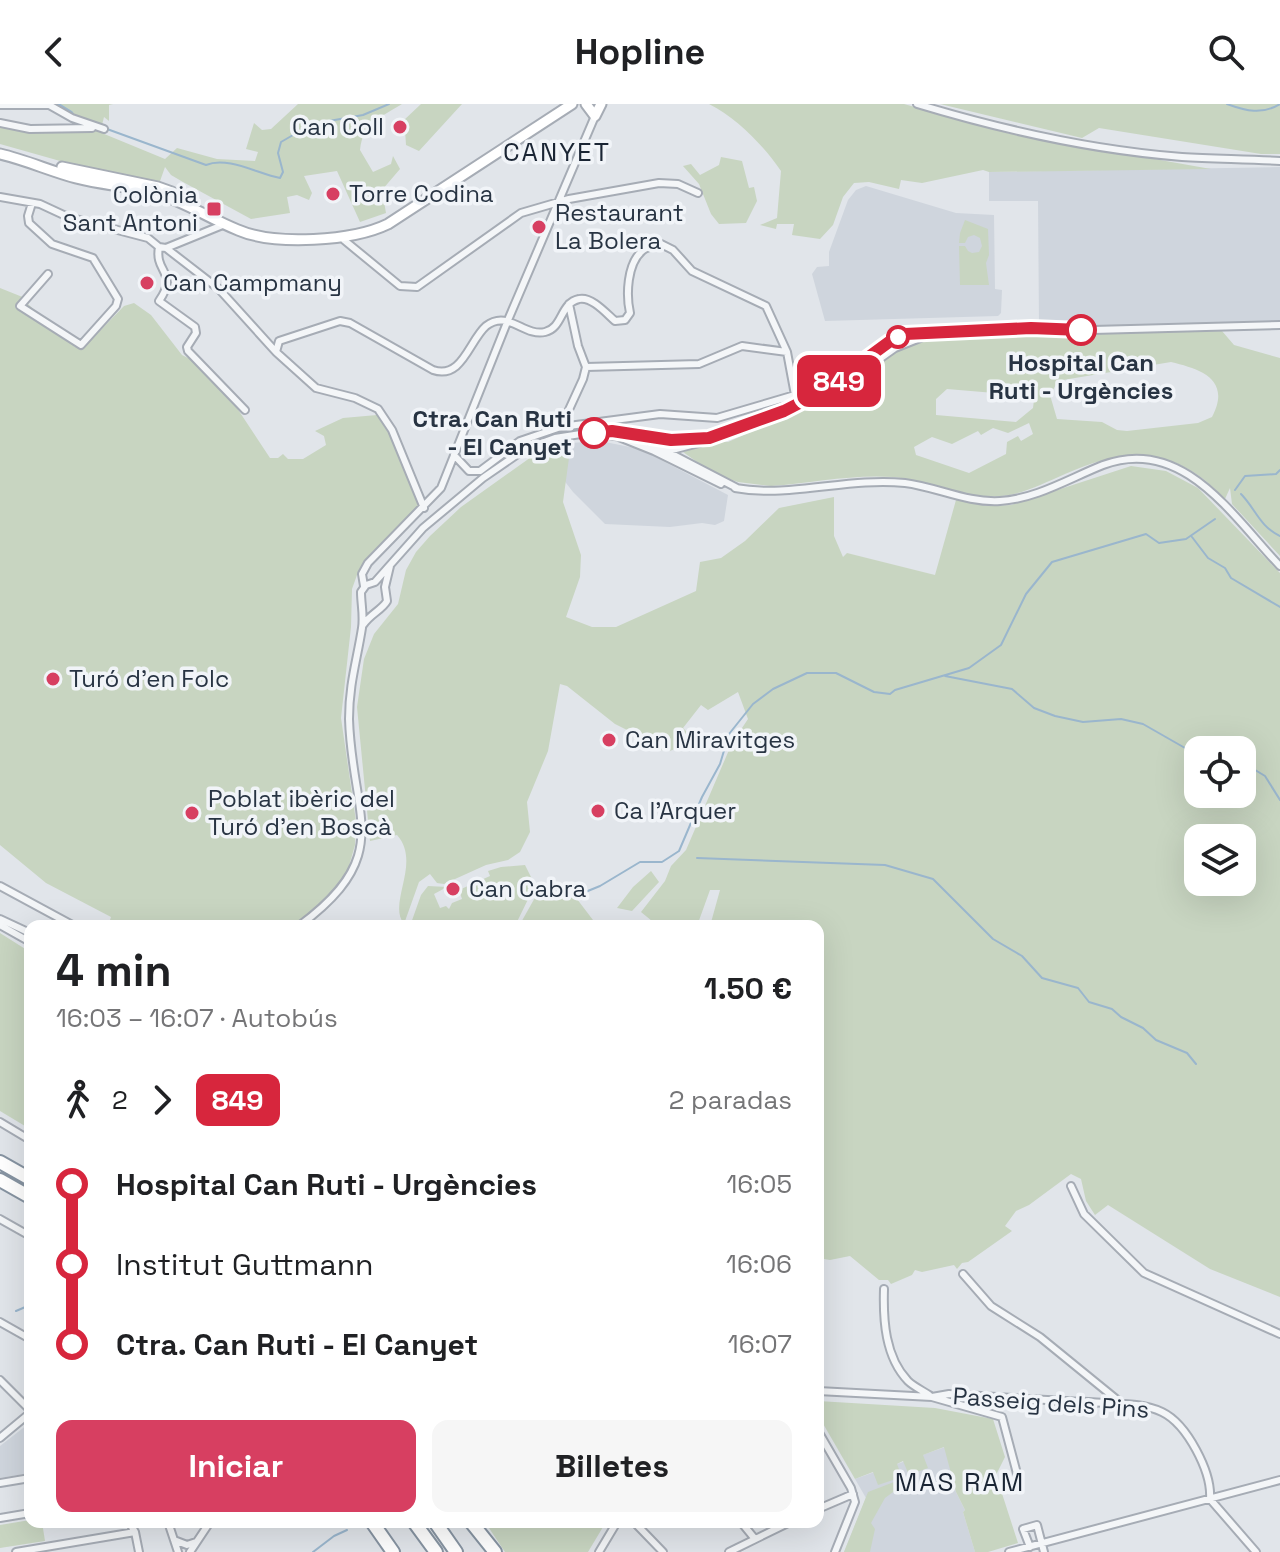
<!DOCTYPE html>
<html lang="es">
<meta charset="utf-8">
<style>
:root{--surface:#fff;--page:#f6f6f6;--text:#202124;--muted:#757577;--accent:#d73f61}
body{margin:0;font-family:"Space Grotesk",sans-serif;background:var(--page);color:var(--text);height:100vh;display:flex;flex-direction:column;font-size:30px;white-space:nowrap}
*{box-sizing:border-box;margin:0}
p{font-size:26px;color:var(--muted)}
.icon{flex:none;width:44px;height:44px;fill:none;stroke:currentColor;stroke-width:2;stroke-linecap:round;stroke-linejoin:round}
.map{position:relative;flex:1;overflow:hidden}
.sheet{position:absolute;left:24px;top:816px;width:800px;height:608px;display:flex;flex-direction:column;background:var(--surface);border-radius:16px;box-shadow:0 8px 32px #0002}
.sheet>*{flex:none}
.badge{padding:0 16px;border-radius:12px;font-size:28px;line-height:52px}
.fabs{position:absolute;left:1184px;top:632px;display:grid;gap:16px}
.fabs a{display:grid;place-items:center;width:72px;height:72px;border-radius:16px;background:var(--surface);box-shadow:0 8px 32px #0002;font-size:40px}
.map>.badge{position:absolute;translate:-50% -50%;box-shadow:0 0 0 4px #fff}
.legs{display:flex;align-items:center;gap:12px;height:88px;padding:0 32px;font-size:26px}
.legs p{margin-inline-start:auto}
.head{display:flex;align-items:center;justify-content:space-between;height:136px;padding:0 32px}
h1{font-size:44px;font-weight:700;line-height:60px}
.primary-button{display:flex;gap:16px;margin-top:auto;padding:16px 32px}
.primary-button a{flex:1;height:92px;border-radius:16px;background:var(--accent);color:#fff;font-size:32px;font-weight:700;line-height:92px;text-align:center}
.primary-button a+a{background:var(--page);color:var(--text)}
ul{padding:0 32px;list-style:none}
li{display:flex;align-items:center;gap:28px;height:80px;font-size:30px}
li i{display:grid;place-items:center;width:12px;height:100%;margin:0 10px;background:currentColor}
li i::after{content:'';width:20px;height:20px;margin:-10px;border:6px solid;border-radius:50%;background:var(--surface)}
li p{margin-inline-start:auto}
li:first-child i{background:linear-gradient(#0000 50%,currentColor 0)}
li:last-child i{background:linear-gradient(currentColor 50%,#0000 0)}
header{display:flex;justify-content:space-between;align-items:center;height:104px;padding:0 32px;background:var(--surface);font-size:36px;font-weight:700}
.map>svg:first-child{display:block}
.built{fill:#cfd5dd}
.green{fill:#c8d5c1;fill-rule:evenodd}
.lines{fill:none;stroke-linecap:round;stroke-linejoin:round}
.stream{stroke:#9ab6cd;stroke-width:2}
.canal{stroke:#9ab6cd;stroke-width:7}
.street-casing{stroke:#a6acb5;stroke-width:10}
.secondary-casing{stroke:#a6acb5;stroke-width:13}
.highway-casing{stroke:#8794a2;stroke-width:16}
.street{stroke:#f4f6f8;stroke-width:6}
.secondary{stroke:#fff;stroke-width:9}
.highway{stroke:#fff;stroke-width:12}
.line-1-casing{stroke:#fff;stroke-width:18}
.line-1{stroke:#d7263d;stroke-width:12}
.poi-dot{fill:#d73f61;stroke:#f1f4f8;stroke-width:3}
.stop-1-dot{fill:#fff;stroke:#d7263d;stroke-width:4}
.labels{text-anchor:middle;stroke-width:7;stroke-linejoin:round;paint-order:stroke}
.poi-label{font-size:24px;fill:#283443;stroke:#f1f4f8;text-anchor:start}
.stop-label{font-size:24px;font-weight:bold;fill:#283443;stroke:#f1f4f8}
.street-label{font-size:24px;fill:#283443;stroke:#f1f4f8}
.neighbourhood-label{font-size:26px;letter-spacing:2px;fill:#1a2534;stroke:#f1f4f8}
</style>
<header><svg class="icon" aria-label="back" viewBox="0 0 24 24"><path d="M15 5l-7 7 7 7"/></svg>Hopline<svg class="icon" aria-label="search" viewBox="0 0 24 24"><circle cx="10" cy="10" r="6"/><path d="M15 15l6 6"/></svg></header>
<div class="map">
<svg width="1280" height="1448" viewBox="0 0 1280 1448">
<rect width="100%" height="100%" fill="#e1e5ea"/>
<path class="built" d="M1280,63V218L1083,224L1039,220L1038,97H989V68Z
M866,82L956,109L994,111L995,185L1002,186L1001,209L998,212L825,217L812,170L817,163L829,162V148L848,96L856,86Z
M600,337L640,345L728,391L724,417L715,421L702,419L670,423L605,420L573,388L563,375L571,339Z
M27,1321L30,1324V1369L0,1374V1342Z
M945,1343L956,1388L965,1406L963,1408L975,1448H844L866,1394L855,1375Z"/>
<path class="green" d="M57,0H113L109,1V17L104,13L102,21L80,14Z
M298,0H402C380,14 363,18 360,46L373,68L391,60L393,52L400,65L382,86L386,109L360,118L337,67L304,72L312,89L309,96L297,91L287,93L290,109L251,115L183,78L171,71L165,63L159,80L99,68L0,40V21L28,28L97,27L165,55L177,44L217,55L255,57L258,48L246,45L254,19L262,26L271,25Z
M421,0H462L419,47L406,41L405,26L407,25L403,17Z
M709,0H904L1007,29L1211,65L989,68L983,66L922,79L901,76L899,85L869,78L854,79L843,93L833,121L820,135L792,131L794,120H777L776,125L760,121L777,114L781,67C762,40 738,15 709,0Z
M940,0H1280V50H1261L1099,24L1082,34Z
M721,53L742,57L749,84L754,83L757,97L746,119L719,120L711,110L699,80L683,62L691,60L700,71L719,61Z
M965,116L988,125L989,151L986,159L989,181H960L959,142H965L968,147L972,149L979,148L982,142L980,134L974,131L968,133L965,139H959L960,129Z
M0,184L30,196L28,200L75,243L85,231L91,236L124,202L134,199L151,211L182,251L190,255L237,304L270,354H278L283,350L288,355H303L326,341L324,332L315,327L343,314L377,311L389,330L419,403L371,449L357,471L352,485L351,523L341,614L356,717L355,741L347,769L335,786L319,803L292,822H108L111,813L46,779L0,741Z
M1222,227L1234,241L1280,254V452L1232,400L1230,384L1225,395C1176,342 1127,342 1065,370C1044,379 1024,390 1001,392C965,396 930,376 893,373C853,370 811,379 771,382L738,378L714,370L683,348L718,337L728,338L824,295L892,247L925,234L1011,229ZM1171,258C1200,265 1232,275 1212,313L1198,319L1127,327L1117,326L1102,318L1057,315L1050,291L1057,279L1063,276ZM947,285L1030,292L1034,296L1033,304L1016,318L936,311V295ZM1029,319L1033,330L1021,337L1018,332L1007,338L1006,350L969,369L916,351L914,343L932,333L952,340L978,327L981,331L993,324L1008,329Z
M571,339L563,398L581,451L580,473L566,513L592,523H616L696,487L700,458L721,454L745,437L779,404L834,393V432L843,453L847,449L935,471L956,396L987,402L1011,401L1131,362L1166,367L1198,384L1280,469V1193L1210,1165L1108,1101L1095,1111L1086,1097L1081,1075L1071,1070L1029,1101L1016,1107L1005,1122L1012,1127L968,1158L962,1159L957,1165L954,1161L922,1168L915,1166L912,1171L891,1180L888,1176H879L850,1152L830,1156L818,1154V822H710L720,786H710L697,822H658L641,808L665,777L671,762L686,746L732,639L748,615L738,588L708,606L701,601L683,624L689,630C673,648 673,651 649,642L647,636L615,620L567,582L560,580L548,647L527,698L530,728L520,748L508,756L486,761L444,780L437,779L430,770L419,778L404,820C387,799 422,759 397,731L370,737L357,603L364,555L374,530L398,500L406,466L416,448L430,432L461,403L534,351ZM1242,646V690H1198V646ZM1242,734V778H1198V734Z
M525,761L535,781L515,822H410L421,791L428,782L447,783L434,790L440,804L446,802L449,805L452,799L462,795L459,786L490,772L488,767L501,763Z
M651,767L659,778L632,807L617,804L633,783Z
M550,789L577,795L596,820L594,822H519L537,790Z
M0,829L30,848V1025L0,1007Z
M818,1297L935,1304L993,1315L1005,1353L996,1371L1018,1439L988,1448H975L963,1408L965,1406L956,1388L944,1343L923,1351L928,1364L909,1371L903,1357L897,1360L902,1373L878,1381L873,1368L855,1375L818,1311Z
M920,1368L885,1394L871,1419L875,1425L870,1448H844L868,1388Z
M30,1416L42,1418L45,1437L0,1444V1421Z
M485,1418H606L588,1448H505Z"/>
<g class="lines">
<path class="stream" d="M1227,0C1246,7 1262,11 1280,0
M107,25L206,61C228,52 258,70 280,74L283,68L278,49L281,38L312,20L363,11L389,0
M1235,386L1245,372L1276,370L1280,366
M1241,390C1255,404 1260,423 1280,432
M1192,433L1208,454L1225,464L1231,474L1280,503
M945,572L1012,585L1034,604L1055,612L1083,618L1121,615L1143,620L1185,644L1198,646
M1242,658L1265,672L1280,696
M697,754L885,761L933,775L993,835L1022,852L1042,874L1078,884L1089,898L1112,905L1121,913L1143,924L1156,936L1187,949L1196,960
M539,786L559,785L578,791L600,782L640,758H662L679,747L702,693L720,660L729,630L753,600L773,585L807,569H836L874,588L890,590L895,586L969,564L1001,541L1026,490L1052,458L1146,430L1159,439L1186,435L1215,415
M16,1207L30,1201
M313,1448L334,1432L347,1426"/>
<path class="canal" d="M54,0L70,10"/>
<g class="street-casing">
<path id="street" d="M917,0C1003,26 1093,46 1182,53C1214,55 1247,55 1280,57
M0,1H49L72,14L104,25
M0,19L30,25L92,24
M0,93L40,100L68,113L148,134L159,143L166,144L219,185L276,248L316,284L355,294L378,305L392,326L424,404
M32,99L28,112L29,119L52,140L93,154L118,195L116,202L81,241L20,202L48,170
M344,132V136L400,182L417,183L521,109L569,95L659,79L678,80L698,89
M159,143C154,169 179,168 159,197L195,223L196,229L187,243L188,247L245,306
M166,144L225,120
M569,200L578,242L586,263
M276,248L279,237L340,217L350,219L433,266C462,276 469,237 486,222C508,205 524,233 545,228C563,224 560,199 579,195C591,192 606,209 615,217L625,216L630,209C626,191 627,160 642,147C647,142 654,142 661,140L673,146L692,167L766,202L787,248L795,291L717,314L660,310L561,323L520,337L480,367H469L454,351
M586,263L699,260L742,242L787,248
M790,303C807,295 824,287 840,276C871,256 886,232 925,228
M561,323L583,275L586,263
M598,330L623,333
M645,332L671,336L706,334
M619,333L654,347L721,380
M668,347L699,339L826,293L895,244L930,230L1031,224L1093,226L1280,221
M735,384C792,394 848,373 905,379C937,383 967,399 1000,397C1036,395 1070,374 1103,361C1183,331 1233,413 1280,462
M364,482L362,470L368,459L441,384L508,216L595,12
M363,521C370,510 382,506 387,497L385,483L390,462
M0,782L74,822
M0,815L30,829
M0,821L30,838
M299,822C396,750 352,714 349,615C349,580 357,556 362,524C364,511 361,500 361,488L366,481L375,478L423,424L483,374L525,345L555,334L600,327L635,331L737,384
M0,1018L30,1036
M1071,1082L1084,1110L1144,1169L1280,1230
M0,1115L30,1132
M963,1170L991,1202L1040,1233L1121,1299
M884,1185C883,1216 885,1253 908,1277C913,1282 923,1287 929,1291
M0,1218L30,1235
M0,1276L30,1306
M818,1287L932,1293L1002,1313L1019,1377
M932,1293L949,1290C996,1293 1042,1296 1089,1298C1111,1300 1142,1298 1162,1308C1187,1320 1212,1368 1210,1395L1256,1448
M818,1327L851,1384L855,1398L835,1448
M0,1334L30,1309
M0,1379L30,1374
M818,1405L853,1390
M0,1414L30,1409
M129,1418L135,1428L139,1448
M168,1418L178,1448
M634,1418L663,1448
M741,1418L755,1435
M174,1436L187,1441L196,1438
M1030,1443L1023,1425L1037,1421L1044,1448
M16,1448L135,1428
M190,1448L210,1418
M599,1448L617,1418
M729,1448L790,1418
M1009,1448L1280,1376"/>
</g>
<g class="secondary-casing">
<path id="secondary" d="M586,0L595,12L601,0
M0,50C26,56 50,67 76,74C102,81 129,82 155,89C184,97 210,115 238,126C275,142 353,137 388,120L572,0
M62,63L158,83L172,88"/>
</g>
<g class="highway-casing">
<path id="highway" d="M0,1058L30,1075
M0,1076L30,1093
M372,1418L393,1448
M414,1418L436,1448
M435,1418L456,1448
M471,1418L495,1448"/>
</g>
<use href="#street" class="street"/>
<use href="#secondary" class="secondary"/>
<use href="#highway" class="highway"/>
</g>
<g class="lines">
<g class="line-1-casing">
<path id="line-1" d="M594,329L612,327L671,336L709,334L784,307L821,288L889,238L905,230L1031,224L1081,226"/>
</g>
<use href="#line-1" class="line-1"/>
</g>
<g class="poi-dot">
<circle cx="400" cy="23" r="8"/>
<circle cx="333" cy="90" r="8"/>
<rect x="206" y="97" width="16" height="16" rx="4"/>
<circle cx="539" cy="123" r="8"/>
<circle cx="147" cy="179" r="8"/>
<circle cx="53" cy="575" r="8"/>
<circle cx="609" cy="636" r="8"/>
<circle cx="598" cy="707" r="8"/>
<circle cx="192" cy="709" r="8"/>
<circle cx="453" cy="785" r="8"/>
</g>
<g class="stop-1-dot">
<circle cx="1081" cy="226" r="14"/>
<circle cx="898" cy="233" r="10"/>
<circle cx="594" cy="329" r="14"/>
</g>
<g class="labels">
<g class="poi-label">
<text x="384" y="31" text-anchor="end">Can Coll</text>
<text x="349" y="98">Torre Codina</text>
<text x="198" y="99" text-anchor="end">Colònia<tspan x="198" dy="28">Sant Antoni</tspan></text>
<text x="555" y="117">Restaurant<tspan x="555" dy="28">La Bolera</tspan></text>
<text x="163" y="187">Can Campmany</text>
<text x="69" y="583">Turó d'en Folc</text>
<text x="625" y="644">Can Miravitges</text>
<text x="208" y="703">Poblat ibèric del<tspan x="208" dy="28">Turó d'en Boscà</tspan></text>
<text x="614" y="715">Ca l'Arquer</text>
<text x="469" y="793">Can Cabra</text>
</g>
<g class="stop-label">
<text x="1081" y="267">Hospital Can<tspan x="1081" dy="28">Ruti - Urgències</tspan></text>
<text x="572" y="323" text-anchor="end">Ctra. Can Ruti<tspan x="572" dy="28">- El Canyet</tspan></text>
</g>
<g class="street-label">
<text transform="translate(1051 1299) rotate(4)" y="8">Passeig dels Pins</text>
</g>
<g class="neighbourhood-label">
<text x="557" y="57">CANYET</text>
<text x="960" y="1387">MAS RAM</text>
</g>
</g>
</svg>
<div class="fabs">
<a><svg class="icon" aria-label="locate" viewBox="0 0 24 24"><circle cx="12" cy="12" r="6"/><path d="M12 2v4M12 18v4M2 12h4M18 12h4"/></svg></a>
<a><svg class="icon" aria-label="layers" viewBox="0 0 24 24"><path d="M12 4l9 5-9 5-9-5zM3 14l9 5 9-5"/></svg></a>
</div>
<b class="badge" style="left:839px;top:277px;background:#d7263d;color:#fff">849</b>
<section class="sheet">
<div class="head"><div><h1>4 min</h1><p>16:03 – 16:07 · Autobús</p></div><b>1.50 €</b></div>
<div class="legs"><svg class="icon" aria-label="walk" viewBox="0 0 24 24"><circle cx="13" cy="4" r="2"/><path d="M13 8l-2 6 4 7M11 14l-3 7M7 12l3-4h3l4 4"/></svg>2<svg class="icon" aria-label="forward" viewBox="0 0 24 24"><path d="M9 5l7 7-7 7"/></svg><b class="badge" style="background:#d7263d;color:#fff">849</b><p>2 paradas</p></div>
<ul>
<li><i style="color:#d7263d"></i><b>Hospital Can Ruti - Urgències</b><p>16:05</p></li>
<li><i style="color:#d7263d"></i><span>Institut Guttmann</span><p>16:06</p></li>
<li><i style="color:#d7263d"></i><b>Ctra. Can Ruti - El Canyet</b><p>16:07</p></li>
</ul>
<div class="primary-button"><a>Iniciar</a><a>Billetes</a></div>
</section>
</div>
